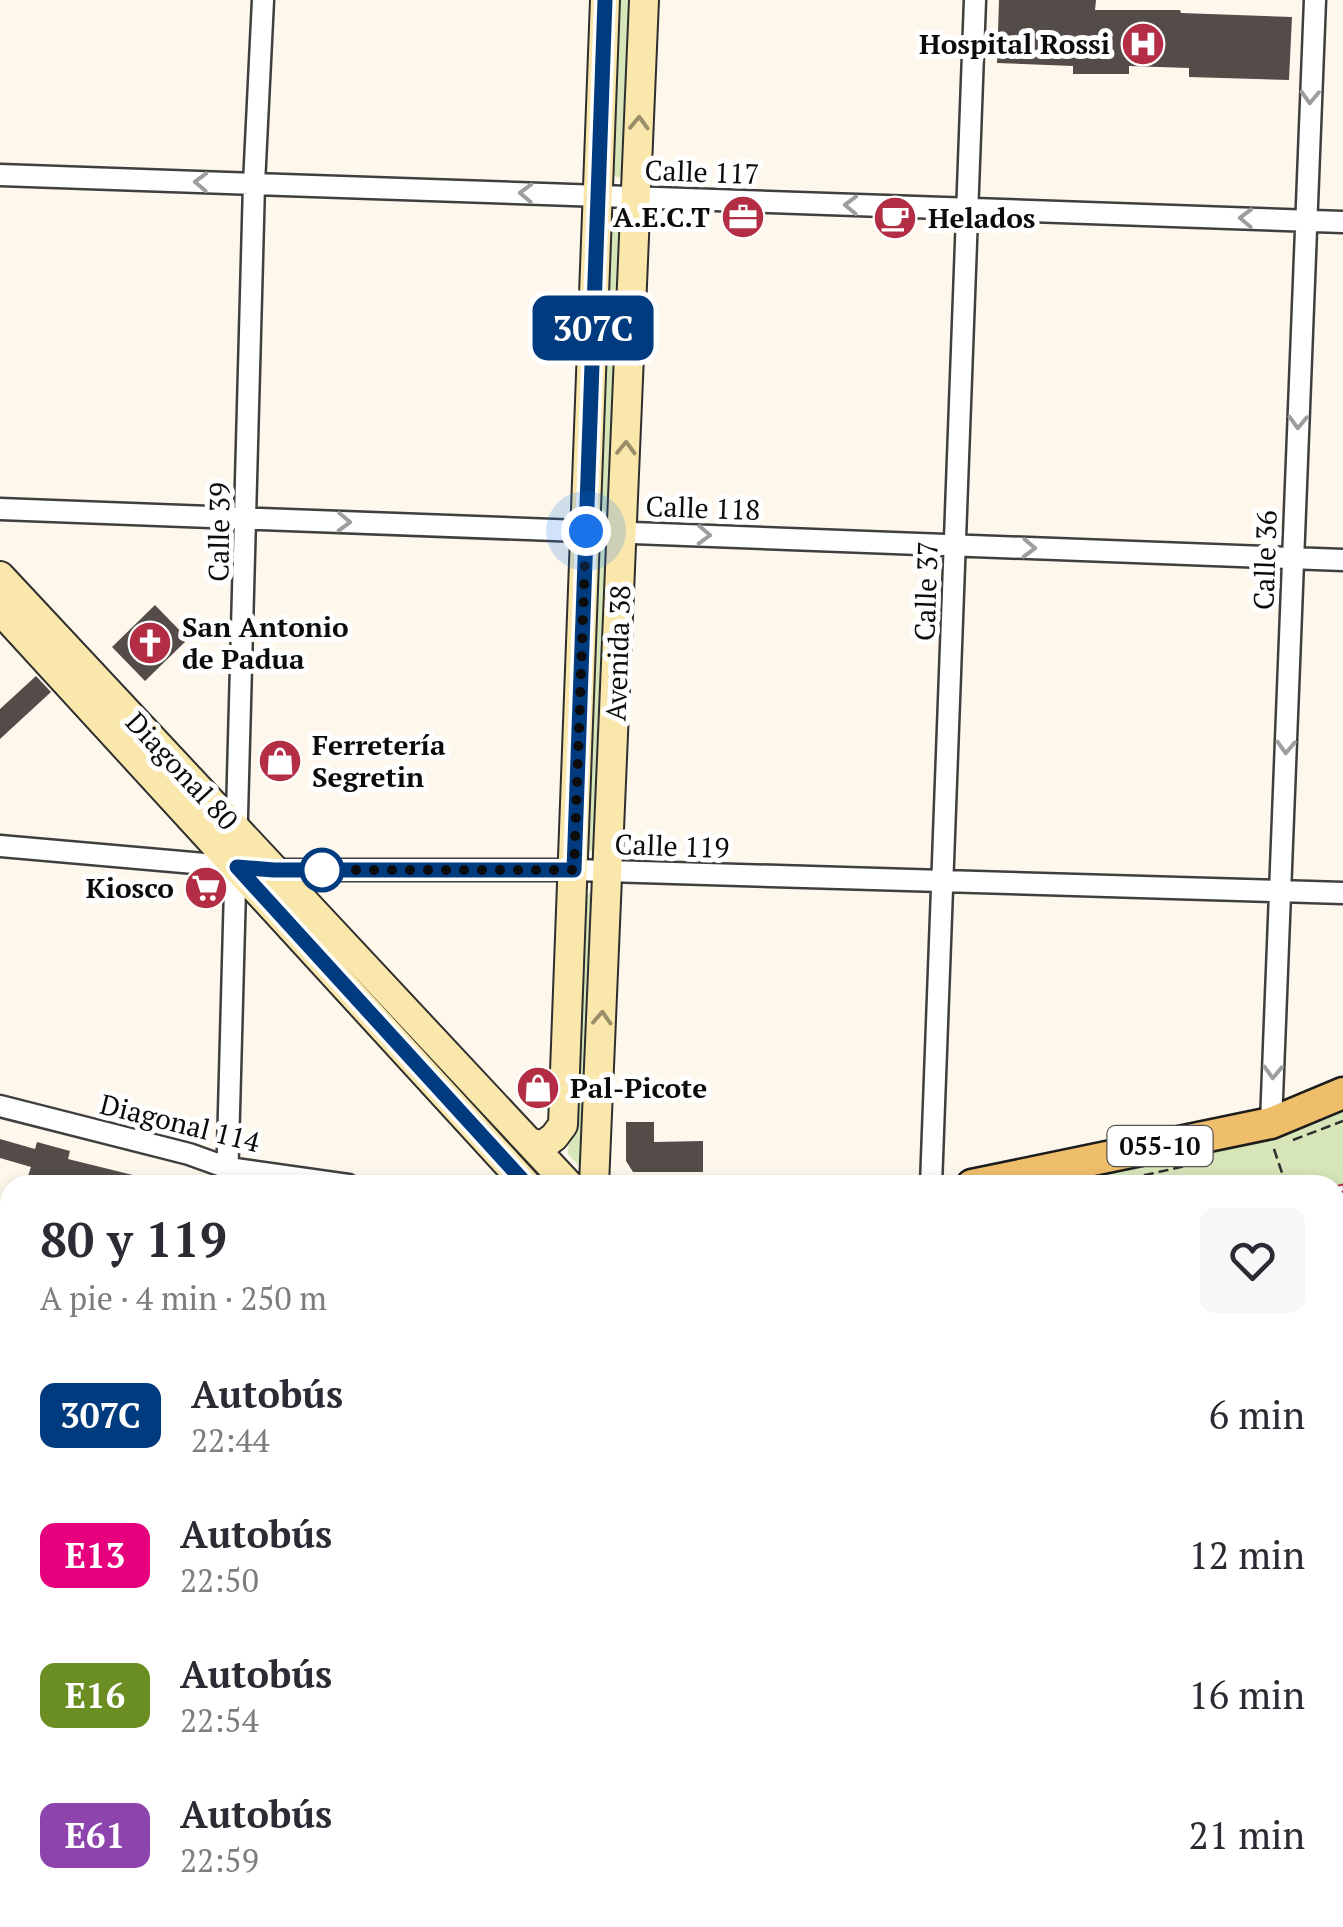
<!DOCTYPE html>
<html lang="es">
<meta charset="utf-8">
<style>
:root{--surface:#fff;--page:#f7f7f7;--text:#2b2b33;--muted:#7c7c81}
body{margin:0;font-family:"PT Serif",serif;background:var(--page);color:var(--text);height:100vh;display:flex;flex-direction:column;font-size:38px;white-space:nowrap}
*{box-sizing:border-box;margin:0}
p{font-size:32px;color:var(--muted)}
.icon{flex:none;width:55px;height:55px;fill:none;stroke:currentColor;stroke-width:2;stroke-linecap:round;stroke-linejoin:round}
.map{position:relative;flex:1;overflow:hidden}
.details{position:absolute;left:0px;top:1175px;width:1345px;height:752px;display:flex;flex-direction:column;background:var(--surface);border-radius:30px 30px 0 0;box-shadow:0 5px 15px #0003}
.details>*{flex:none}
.badge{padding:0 20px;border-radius:15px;font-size:35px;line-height:65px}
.you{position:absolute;width:50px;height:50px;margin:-25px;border:8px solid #fff;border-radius:50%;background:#1a73e8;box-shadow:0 0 0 15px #1a73e833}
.map>.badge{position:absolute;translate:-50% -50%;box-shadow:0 0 0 5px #fff}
.round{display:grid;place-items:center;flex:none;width:105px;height:105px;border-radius:15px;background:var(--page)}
.head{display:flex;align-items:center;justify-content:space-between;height:170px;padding:0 40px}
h1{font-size:48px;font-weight:700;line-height:75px}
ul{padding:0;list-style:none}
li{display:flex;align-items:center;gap:30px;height:140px;padding:0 40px}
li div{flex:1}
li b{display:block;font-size:38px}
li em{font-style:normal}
li .badge{min-width:110px;font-weight:700;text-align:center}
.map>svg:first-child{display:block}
.green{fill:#d6e6b9}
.building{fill:#544c49}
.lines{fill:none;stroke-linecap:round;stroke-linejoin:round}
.minor-casing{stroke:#3f3f3f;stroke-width:25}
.secondary-casing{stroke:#2e2e2e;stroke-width:32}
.primary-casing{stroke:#1d1d1d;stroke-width:35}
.path{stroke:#2e2e2e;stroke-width:2.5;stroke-dasharray:10 5;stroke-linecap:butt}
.minor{stroke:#fff;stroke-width:20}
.secondary{stroke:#fae7ab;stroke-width:28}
.primary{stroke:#efbe6b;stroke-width:30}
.rail-casing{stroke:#b32e45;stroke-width:9}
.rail{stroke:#fff;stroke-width:5;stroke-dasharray:15;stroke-linecap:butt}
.oneway{stroke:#9e9e9e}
.oneway2{stroke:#9b8f6b}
.line-casing{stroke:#fff;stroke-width:22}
.line{stroke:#003b80;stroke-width:15}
.walk{stroke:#0c0c0c;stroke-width:10;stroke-dasharray:0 18}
.stop-dot{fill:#fff;stroke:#003b80;stroke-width:5}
.labels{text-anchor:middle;stroke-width:10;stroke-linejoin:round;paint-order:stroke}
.shield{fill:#fff;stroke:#555;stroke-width:2.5}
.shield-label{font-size:25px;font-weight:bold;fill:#0c0c0c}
.poi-label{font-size:28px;font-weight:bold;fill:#0c0c0c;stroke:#fff;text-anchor:start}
.street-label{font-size:28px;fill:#0c0c0c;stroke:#fff}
</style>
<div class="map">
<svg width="1343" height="1927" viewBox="0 0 1343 1927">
<rect width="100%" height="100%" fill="#fef8ec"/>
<path class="green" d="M617,0H637L630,171L619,178L609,173Z
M620,217L629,228L618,506L607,514L599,506L609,227Z
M606,547L616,556L603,845L594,853L584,846L596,556Z
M590,892L600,901L585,1173L568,1154L581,901Z
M1343,1104V1397H1335V1185H1028Z"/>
<path class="building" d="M999,0H1096L1095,10H1180L1181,13L1292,17L1289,80L1189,77V68L1129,66V74H1073V66L997,63Z
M155,605L188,639L145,681L112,647Z
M36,676L51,692L0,739V709Z
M267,748L294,750L293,773L266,772Z
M192,877L219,879L220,897L190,894Z
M626,1122H654V1142L703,1141V1172H633L626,1161Z
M0,1139L35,1149L37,1142L70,1151L68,1159L157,1181L156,1185H95L63,1176L60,1185H25L31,1167L0,1158Z"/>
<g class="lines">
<g class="minor-casing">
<path id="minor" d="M0,175L1343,222
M0,509L1343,560
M0,846L274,870H574L1343,893
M0,1106L189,1154L228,1168L348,1185
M1271,1123L1315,0
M227,1185L254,184L263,0
M931,1185L975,0
M0,1674L10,1675
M1335,1748H1343
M204,1927V1918
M902,1927L903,1918
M1241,1927L1242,1918"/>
</g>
<g class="secondary-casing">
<path id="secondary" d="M0,576L569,1185
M0,610L527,1185
M529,1142L542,1146L554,1137L563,1125L605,0
M594,1185L644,0
M532,1927V1918
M570,1927V1918"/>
</g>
<g class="primary-casing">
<path id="primary" d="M972,1185L1271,1123L1343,1093
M1335,1410L1343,1411
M0,1424L10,1422"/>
</g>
<path class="path" d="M1293,1140L1343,1121
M1274,1149L1286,1185
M1100,1185L1213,1160"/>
<use href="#minor" class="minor"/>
<use href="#secondary" class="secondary"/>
<use href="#primary" class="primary"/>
<g class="rail-casing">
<path id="rail" d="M1335,1190L1343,1188
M0,1386L10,1385"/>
</g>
<use href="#rail" class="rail"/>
</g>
<defs><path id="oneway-chevron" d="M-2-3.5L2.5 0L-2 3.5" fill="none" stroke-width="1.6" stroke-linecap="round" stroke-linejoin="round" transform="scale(2.5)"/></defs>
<g class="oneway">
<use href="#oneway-chevron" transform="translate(1310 97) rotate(92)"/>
<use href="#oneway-chevron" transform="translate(201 182) rotate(-178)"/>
<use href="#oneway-chevron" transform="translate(526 193) rotate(-178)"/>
<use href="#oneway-chevron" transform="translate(851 205) rotate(-178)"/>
<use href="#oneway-chevron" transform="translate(1246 218) rotate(-178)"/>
<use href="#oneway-chevron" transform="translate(1298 422) rotate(92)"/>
<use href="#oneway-chevron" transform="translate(344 522) rotate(2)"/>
<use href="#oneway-chevron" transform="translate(704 535) rotate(2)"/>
<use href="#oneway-chevron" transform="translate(1029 548) rotate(2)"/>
<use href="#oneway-chevron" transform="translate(1286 747) rotate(92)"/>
<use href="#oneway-chevron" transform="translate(1273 1072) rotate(92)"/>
</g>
<g class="oneway2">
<use href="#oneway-chevron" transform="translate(639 123) rotate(-88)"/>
<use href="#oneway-chevron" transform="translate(626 448) rotate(-88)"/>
<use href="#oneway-chevron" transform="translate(602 1018) rotate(-87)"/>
</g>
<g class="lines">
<g class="line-casing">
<path id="line" d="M527,1185L237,867L274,870H574L605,0"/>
</g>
<use href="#line" class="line"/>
<path class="walk" d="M322,870H312H574L586,531"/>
</g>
<defs>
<g id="hospital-disc" transform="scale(2.25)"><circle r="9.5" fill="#b32e45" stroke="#fff"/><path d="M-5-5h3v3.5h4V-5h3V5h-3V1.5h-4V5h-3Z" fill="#fff"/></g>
<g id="office-disc" transform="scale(2.25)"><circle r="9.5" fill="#b32e45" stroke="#fff"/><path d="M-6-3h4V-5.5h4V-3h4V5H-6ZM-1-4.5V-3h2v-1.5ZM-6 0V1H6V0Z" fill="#fff"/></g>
<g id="cafe-disc" transform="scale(2.25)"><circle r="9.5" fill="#b32e45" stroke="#fff"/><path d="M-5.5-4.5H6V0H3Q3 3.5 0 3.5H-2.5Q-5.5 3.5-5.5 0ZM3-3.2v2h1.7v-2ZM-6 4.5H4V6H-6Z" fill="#fff"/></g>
<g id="church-disc" transform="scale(2.25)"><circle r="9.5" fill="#b32e45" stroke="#fff"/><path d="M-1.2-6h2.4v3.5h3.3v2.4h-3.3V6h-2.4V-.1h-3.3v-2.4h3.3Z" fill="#fff"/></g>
<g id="shop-disc" transform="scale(2.25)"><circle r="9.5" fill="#b32e45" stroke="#fff"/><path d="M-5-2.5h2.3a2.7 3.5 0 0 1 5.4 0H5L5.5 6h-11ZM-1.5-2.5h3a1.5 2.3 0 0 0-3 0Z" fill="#fff"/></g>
<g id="supermarket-disc" transform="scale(2.25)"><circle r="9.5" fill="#b32e45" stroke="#fff"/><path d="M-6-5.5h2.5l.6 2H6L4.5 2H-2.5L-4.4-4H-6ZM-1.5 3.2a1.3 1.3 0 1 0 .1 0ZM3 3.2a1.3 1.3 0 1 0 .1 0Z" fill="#fff"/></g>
</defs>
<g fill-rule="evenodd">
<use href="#hospital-disc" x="1143" y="44"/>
<use href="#office-disc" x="743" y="217"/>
<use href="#cafe-disc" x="895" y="218"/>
<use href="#church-disc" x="150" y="643"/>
<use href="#shop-disc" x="280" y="761"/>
<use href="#supermarket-disc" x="206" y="888"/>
<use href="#shop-disc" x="538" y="1088"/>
</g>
<circle class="stop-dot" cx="322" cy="870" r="20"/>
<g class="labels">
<rect class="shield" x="1107.5" y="1126" width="105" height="40" rx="8"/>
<g class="shield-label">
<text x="1160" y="1155">055-10</text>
</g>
<g class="poi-label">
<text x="1110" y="54" text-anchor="end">Hospital Rossi</text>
<text x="710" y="227" text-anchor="end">A.E.C.T</text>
<text x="928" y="228">Helados</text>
<text x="182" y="637">San Antonio<tspan x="182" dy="32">de Padua</tspan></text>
<text x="312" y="755">Ferretería<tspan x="312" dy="32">Segretin</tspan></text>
<text x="174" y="898" text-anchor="end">Kiosco</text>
<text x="570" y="1098">Pal-Picote</text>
</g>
<g class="street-label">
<text transform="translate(702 172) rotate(2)" y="10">Calle 117</text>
<text transform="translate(703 508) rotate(2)" y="10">Calle 118</text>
<text transform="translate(219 532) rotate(-89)" y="10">Calle 39</text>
<text transform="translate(1265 560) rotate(-88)" y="10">Calle 36</text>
<text transform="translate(926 591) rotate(-88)" y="10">Calle 37</text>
<text transform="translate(618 653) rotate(-88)" y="10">Avenida 38</text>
<text transform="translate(182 771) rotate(47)" y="10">Diagonal 80</text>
<text transform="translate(672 846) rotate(2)" y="10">Calle 119</text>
<text transform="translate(180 1123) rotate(14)" y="10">Diagonal 114</text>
</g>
</g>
</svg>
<div class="you" style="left:586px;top:531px"></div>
<b class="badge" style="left:593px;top:328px;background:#003b80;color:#fff">307C</b>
<section class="details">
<div class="head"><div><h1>80 y 119</h1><p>A pie · 4 min · 250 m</p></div><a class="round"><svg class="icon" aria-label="heart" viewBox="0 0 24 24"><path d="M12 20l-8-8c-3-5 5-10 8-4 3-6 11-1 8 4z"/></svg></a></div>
<ul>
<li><span class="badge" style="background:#003b80;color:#fff">307C</span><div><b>Autobús</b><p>22:44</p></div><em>6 min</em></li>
<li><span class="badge" style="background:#e6007e;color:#fff">E13</span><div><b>Autobús</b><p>22:50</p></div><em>12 min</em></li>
<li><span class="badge" style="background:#6b8e23;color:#fff">E16</span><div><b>Autobús</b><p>22:54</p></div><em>16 min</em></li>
<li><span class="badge" style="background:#8e44ad;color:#fff">E61</span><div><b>Autobús</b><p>22:59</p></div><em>21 min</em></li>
</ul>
</section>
</div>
